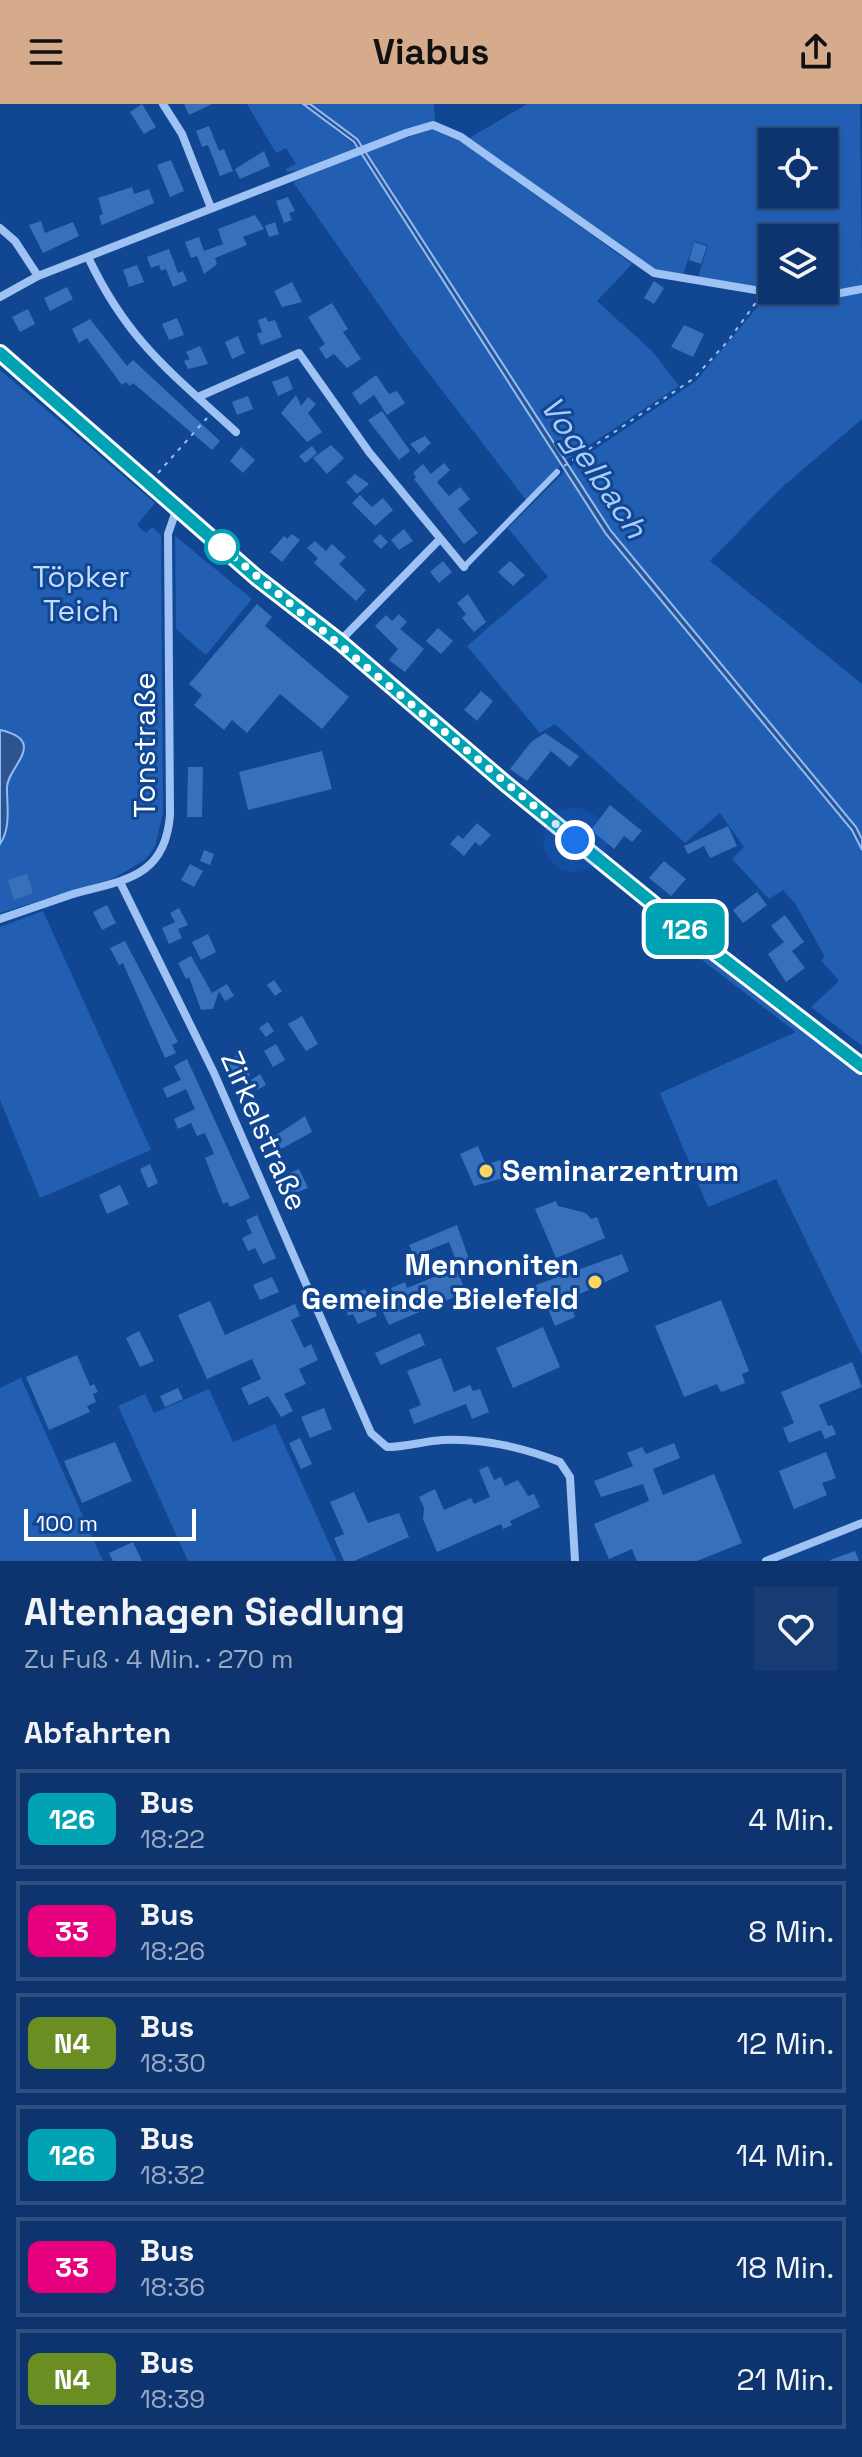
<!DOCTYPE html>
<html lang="de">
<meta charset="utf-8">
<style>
:root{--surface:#0d346e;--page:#163c73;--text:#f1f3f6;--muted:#9aaac2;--line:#2d4f81;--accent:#d6ab8b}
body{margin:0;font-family:"Space Grotesk",sans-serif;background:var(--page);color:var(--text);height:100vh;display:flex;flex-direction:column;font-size:30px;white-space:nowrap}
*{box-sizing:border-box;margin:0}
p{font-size:26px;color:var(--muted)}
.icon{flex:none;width:44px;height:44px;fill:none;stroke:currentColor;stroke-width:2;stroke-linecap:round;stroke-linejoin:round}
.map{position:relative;height:1457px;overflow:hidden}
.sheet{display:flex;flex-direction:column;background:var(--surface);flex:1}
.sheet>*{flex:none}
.badge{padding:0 16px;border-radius:12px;font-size:28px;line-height:52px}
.fabs{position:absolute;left:758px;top:24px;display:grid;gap:16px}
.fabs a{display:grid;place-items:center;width:80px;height:80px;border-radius:0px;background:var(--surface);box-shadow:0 2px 6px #0004,0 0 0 2px var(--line);font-size:40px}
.scale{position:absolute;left:24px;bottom:20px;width:172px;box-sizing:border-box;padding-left:8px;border:4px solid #fff;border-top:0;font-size:22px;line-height:28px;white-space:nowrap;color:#fff;-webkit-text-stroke:6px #114693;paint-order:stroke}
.you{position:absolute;width:40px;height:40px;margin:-20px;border:6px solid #fff;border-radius:50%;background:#1a73e8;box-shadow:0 0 0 12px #1a73e833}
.map>.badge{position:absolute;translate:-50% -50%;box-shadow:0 0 0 4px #fff}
h2{padding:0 24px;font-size:30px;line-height:72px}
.round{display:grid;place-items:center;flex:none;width:84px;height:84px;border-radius:0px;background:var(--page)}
.head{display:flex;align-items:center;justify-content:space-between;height:136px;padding:0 24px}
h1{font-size:38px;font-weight:700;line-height:60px}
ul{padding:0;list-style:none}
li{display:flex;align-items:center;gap:24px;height:100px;margin:0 16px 12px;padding:0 8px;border:4px solid var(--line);border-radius:0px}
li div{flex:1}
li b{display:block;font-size:30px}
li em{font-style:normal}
li .badge{min-width:88px;font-weight:700;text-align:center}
header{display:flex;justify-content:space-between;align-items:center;height:104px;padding:0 24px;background:var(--accent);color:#111;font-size:36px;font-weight:700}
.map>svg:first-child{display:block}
.green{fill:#225fb2;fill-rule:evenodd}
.water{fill:#2d548e;stroke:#8fbcf7;stroke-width:2}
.building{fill:#3970bb}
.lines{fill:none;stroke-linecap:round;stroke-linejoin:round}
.path{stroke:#9dc2f3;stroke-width:2;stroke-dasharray:4 6;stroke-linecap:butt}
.lane{stroke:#9dc2f3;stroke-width:6}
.street{stroke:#9dc2f3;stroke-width:8}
.secondary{stroke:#cde0fd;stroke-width:16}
.line-casing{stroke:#fff;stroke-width:18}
.line{stroke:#00a3b4;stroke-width:12}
.walk{stroke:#fff;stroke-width:8;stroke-dasharray:0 14.4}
.stop-dot{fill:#fff;stroke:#00a3b4;stroke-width:4}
.poi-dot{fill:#ffd55f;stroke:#114693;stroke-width:3}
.labels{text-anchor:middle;stroke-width:6;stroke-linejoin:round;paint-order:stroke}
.park-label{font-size:30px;fill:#c5ddfd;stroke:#114693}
.street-label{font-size:30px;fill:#fff;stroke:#114693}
.poi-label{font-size:30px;font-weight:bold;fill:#fff;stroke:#114693;text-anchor:start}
.water-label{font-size:32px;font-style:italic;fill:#a9ccfa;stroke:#114693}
</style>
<header><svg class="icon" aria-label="menu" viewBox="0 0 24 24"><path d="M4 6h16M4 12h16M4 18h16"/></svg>Viabus<svg class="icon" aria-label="share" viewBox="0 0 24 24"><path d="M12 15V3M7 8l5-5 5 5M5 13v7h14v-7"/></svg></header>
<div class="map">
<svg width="862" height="1457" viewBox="0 0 862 1457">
<rect width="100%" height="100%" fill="#114693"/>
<path class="green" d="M247,0H303L358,44L306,65L287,68L286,65L296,60L286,44L276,49Z
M310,0H434L435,19L362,43Z
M527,0H860L862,181L809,191L698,173L708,141L694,137L683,171L655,167L468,35ZM772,38H824V90H772ZM772,134H824V186H772Z
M433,25L467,41L632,160L597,197L653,248L679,282L565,357L364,47Z
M361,48L561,361L526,396L405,238L293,78Z
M862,189V315L781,384L710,457L862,580V735L856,723L611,427L569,363L696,277L765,194L810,198Z
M0,266L155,399L137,421L146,429L152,423L161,431L163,709L155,743L145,756L114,774L0,809Z
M565,367L606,430L852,726L862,746V942L811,903L839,877L821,856L825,853L796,801L783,786L769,795L732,755L744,743L720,709L685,739L555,620L540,629L467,542L548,473L508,424Z
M175,432L252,495L206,551L176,525Z
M43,807L151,1046L40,1094L0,996V823Z
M677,831L862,970V1252L776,1075L708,1103L660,989L796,928L672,833Z
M21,1274L103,1457H0V1284Z
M209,1285L233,1338L275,1320L337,1457H188L118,1302L145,1290L154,1309Z"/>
<path class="water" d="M303,0H310L357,35L611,427L856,723L862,735V746L852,726L606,430L354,38Z
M0,626C50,637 6,664 7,684C7,702 11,724 0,740Z"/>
<path class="building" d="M142,0L156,23L144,30L130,8Z
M184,0H212L189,11Z
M209,22L219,47L224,45L233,67L220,72L208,41L202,43L196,27Z
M264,47L270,62L240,75L235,65Z
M171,56L184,87L170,93L157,61Z
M132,83L134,90L149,85L154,99L102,121L99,112L103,110L98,94Z
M288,93L295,107L289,109L292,116L284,119L276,97Z
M255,111L264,125L243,133L247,141L215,154L217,160L204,170L197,152L191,154L185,138L199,133L204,147L223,140L218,125Z
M41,117L45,129L73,118L79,132L43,149L29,121Z
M275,118L279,130L269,133L265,122Z
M694,138L707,142L701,160L689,156Z
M169,145L178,169L183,167L187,177L173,183L166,165L161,167L159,161L151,164L147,153Z
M137,161L144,178L129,183L123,166Z
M654,177L664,184L654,200L644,194Z
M292,178L302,198L282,203L274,187Z
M67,183L73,195L50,207L44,194Z
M332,199L348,225L343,228L361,255L347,264L334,250L326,255L319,244L325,240L308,213Z
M28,205L35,220L20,228L12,213Z
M266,213L268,218L275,216L282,233L261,241L257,230L262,228L258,216Z
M177,214L184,231L169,236L162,220Z
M90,215L127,262L133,256L220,337L212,346L133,279L130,282L126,278L122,281L87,234L79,239L72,225Z
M684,221L704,230L693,253L671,243Z
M238,232L245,249L232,255L225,238Z
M200,242L208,260L188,265L184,257L190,255L186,248Z
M376,271L389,290L397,287L405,299L387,311L374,291L360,301L352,289Z
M288,272L293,285L278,292L272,278Z
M296,291L301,302L308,293L316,300L308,309L322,328L307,338L281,309Z
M248,292L253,305L237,311L232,298Z
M382,307L410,347L399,356L368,316Z
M425,332L431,339L419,350L410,340Z
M331,341L344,354L327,370L313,354Z
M312,342L317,349L305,359L299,352Z
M241,343L255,356L243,369L230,357Z
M444,359L450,366L437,378L449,392L460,383L470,395L458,405L478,429L464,440L414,375L416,373L413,369L423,360L431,370Z
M355,370L369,380L357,390L346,378Z
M360,391L372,403L383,394L393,406L375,422L352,399Z
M404,425L413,437L399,446L391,436Z
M292,430L300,436L282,458L270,448L284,432L287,435Z
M380,430L388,438L381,445L373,437Z
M315,437L326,447L332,440L346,453L339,460L366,486L356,497L314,459L318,454L307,444Z
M443,457L452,468L439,479L430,468Z
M510,457L525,471L513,482L498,468Z
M468,490L486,518L474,528L462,514L466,510L457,499Z
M257,500L272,513L265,522L349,593L322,625L280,590L247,629L232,616L224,626L194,601L202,591L189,580Z
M399,510L407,518L400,525L424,545L405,568L389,556L398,545L375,522L386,511L392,517Z
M438,524L453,537L441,550L426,537Z
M481,587L493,597L477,617L464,606Z
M545,629L579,652L570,663L551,647L527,677L510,665L531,638Z
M322,647L332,685L248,706L239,668Z
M188,663H203L202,713H187Z
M610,701L642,727L632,738L624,732L614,745L591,726Z
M477,719L491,731L480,742L475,738L464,752L450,740L458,731L463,735Z
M728,722L737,742L710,754L704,742L688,750L684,742Z
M204,746L214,750L210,761L200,757Z
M664,757L686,775L671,792L649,774Z
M190,760L203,767L194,783L181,776Z
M27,770L33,789L14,796L8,776Z
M757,788L767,801L743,819L733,806Z
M107,801L116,819L102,826L93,808Z
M179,804L188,821L178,825L182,834L169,840L162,824L175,818L170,809Z
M785,811L804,838L792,847L805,864L786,878L768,850L784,838L771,822Z
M208,830L216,848L201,856L192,838Z
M125,837L178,938L172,941L176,949L165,954L123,859L119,861L110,844Z
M191,852L212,889L227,880L234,892L225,897L219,887L213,905L201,906L189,873L186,875L178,859Z
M274,876L282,887L275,892L267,881Z
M302,912L318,940L306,947L288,920Z
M268,918L274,927L266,933L259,924Z
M276,940L285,956L273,963L264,947Z
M239,950L250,971L238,978L227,957Z
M187,955L250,1094L230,1103L227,1098L223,1100L205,1054L214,1050L205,1029L197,1032L191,1019L178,1025L174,1015L195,1005L186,985L167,994L163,984L181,976L174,962Z
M260,970L266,981L257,986L251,976Z
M305,1012L312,1028L281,1045L275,1032Z
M478,1042L486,1061L500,1056L507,1073L474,1082L460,1050Z
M150,1060L158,1079L148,1084L140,1065Z
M299,1065L308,1084L292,1090L284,1071Z
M120,1081L129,1100L107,1110L99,1091Z
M556,1097L558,1102L586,1109L591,1115L597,1113L605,1134L556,1154L535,1105Z
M257,1111L276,1154L263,1160L255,1144L248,1147L242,1134L252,1129L246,1116Z
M457,1121L470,1158L458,1162L449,1138L414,1152L409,1141Z
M622,1150L629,1167L569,1195L575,1213L555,1222L543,1192L538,1194L533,1182Z
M456,1164L466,1188L389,1221L382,1206L397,1199L391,1184L405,1178L407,1184Z
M272,1173L279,1188L260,1196L253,1181Z
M365,1185L377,1212L358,1220L353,1210L348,1212L345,1193Z
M721,1196L749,1267L742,1270L745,1279L721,1288L717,1280L684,1293L655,1222Z
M210,1197L225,1231L295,1200L300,1212L291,1216L304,1244L311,1240L318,1256L299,1265L306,1280L284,1290L293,1307L281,1313L268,1292L249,1301L241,1284L261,1275L252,1255L207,1275L178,1211Z
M543,1223L560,1263L513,1284L496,1244Z
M139,1227L154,1257L140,1263L126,1234Z
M420,1229L425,1241L381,1261L375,1249Z
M77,1251L90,1282L94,1280L98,1288L93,1290L96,1298L87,1302L90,1308L49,1326L26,1273Z
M441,1254L454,1288L470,1281L473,1287L480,1285L489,1308L472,1315L466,1300L414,1320L409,1306L421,1301L407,1267Z
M852,1258L862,1283L819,1301L828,1322L832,1321L836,1330L825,1335L821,1326L789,1339L783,1324L794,1319L781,1288Z
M178,1284L183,1295L165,1303L160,1292Z
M324,1304L332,1325L310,1334L301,1313Z
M300,1334L312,1360L301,1365L289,1339Z
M115,1338L132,1377L82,1399L64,1357Z
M674,1339L680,1354L653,1365L663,1391L714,1370L742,1439L697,1457H637L632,1445L609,1455L594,1420L649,1397L643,1380L601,1393L594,1377L633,1362L627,1349L642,1343L646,1350Z
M826,1348L836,1374L822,1379L827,1391L794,1405L779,1367Z
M488,1362L494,1376L501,1373L505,1382L518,1376L528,1392L534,1390L540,1403L510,1417L512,1421L503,1425L501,1420L437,1448L423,1415L424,1404L419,1393L435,1385L444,1406L471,1394L474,1400L490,1393L479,1366Z
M354,1388L368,1419L399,1409L409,1433L354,1457H344L334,1434L344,1430L330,1398Z
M133,1438L142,1457H113L109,1449Z
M855,1447L859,1457H830V1456Z"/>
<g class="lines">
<path class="path" d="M564,362L693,275L728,237L757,197
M158,369L207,314"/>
<path class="lane" d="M464,463L557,368"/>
<path class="street" d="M163,0L182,30L211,104
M0,124L15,137L38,172
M88,153C127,236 170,268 236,328
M0,193L38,172L406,29L433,21L461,33L654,169L809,195L862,185
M198,293L299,249L369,348L464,463
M340,537L440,435
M120,778L214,969L371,1329L387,1343C406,1343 424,1337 443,1336C482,1334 524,1344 560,1358L570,1373L575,1457
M0,815C23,807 47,799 70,791C121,776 165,776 170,711L168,430L177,404
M766,1457L862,1419"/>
<path class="secondary" d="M0,249L257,474L340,538L506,680L683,824L862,962"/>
</g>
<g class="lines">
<g class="line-casing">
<path id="line" d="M0,249L257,474L340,538L506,680L683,824L862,962"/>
</g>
<use href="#line" class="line"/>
<path class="walk" d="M222,443L217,439L575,736"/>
</g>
<circle class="stop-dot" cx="222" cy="443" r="16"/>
<g class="poi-dot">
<circle cx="486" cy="1067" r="8"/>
<circle cx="595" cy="1178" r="8"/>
</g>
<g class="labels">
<g class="park-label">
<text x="81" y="483">Töpker<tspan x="81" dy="34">Teich</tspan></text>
</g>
<g class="street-label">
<text transform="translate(145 641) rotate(-90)" y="10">Tonstraße</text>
<text transform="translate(264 1027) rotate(66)" y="10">Zirkelstraße</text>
</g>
<g class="poi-label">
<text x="502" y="1077">Seminarzentrum</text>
<text x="579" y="1171" text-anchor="end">Mennoniten<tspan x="579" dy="34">Gemeinde Bielefeld</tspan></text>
</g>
<g class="water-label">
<text transform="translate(594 363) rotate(56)" y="11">Vogelbach</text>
</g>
</g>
</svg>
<div class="fabs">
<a><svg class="icon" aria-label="locate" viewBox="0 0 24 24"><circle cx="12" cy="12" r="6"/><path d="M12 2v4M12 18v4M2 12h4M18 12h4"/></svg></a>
<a><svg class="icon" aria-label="layers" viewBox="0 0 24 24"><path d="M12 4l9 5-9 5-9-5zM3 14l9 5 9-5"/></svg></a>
</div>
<div class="scale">100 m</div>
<div class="you" style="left:575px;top:736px"></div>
<b class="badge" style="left:685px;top:825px;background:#00a3b4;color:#fff">126</b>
</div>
<section class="sheet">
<div class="head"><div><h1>Altenhagen Siedlung</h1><p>Zu Fuß · 4 Min. · 270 m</p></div><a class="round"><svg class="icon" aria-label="heart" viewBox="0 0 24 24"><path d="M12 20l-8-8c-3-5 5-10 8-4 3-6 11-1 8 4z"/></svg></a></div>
<h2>Abfahrten</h2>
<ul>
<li><span class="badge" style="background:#00a3b4;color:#fff">126</span><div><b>Bus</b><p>18:22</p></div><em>4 Min.</em></li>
<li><span class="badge" style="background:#e6007e;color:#fff">33</span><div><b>Bus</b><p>18:26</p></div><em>8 Min.</em></li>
<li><span class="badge" style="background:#6b8e23;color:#fff">N4</span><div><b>Bus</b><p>18:30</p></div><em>12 Min.</em></li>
<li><span class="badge" style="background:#00a3b4;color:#fff">126</span><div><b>Bus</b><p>18:32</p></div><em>14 Min.</em></li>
<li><span class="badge" style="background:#e6007e;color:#fff">33</span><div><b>Bus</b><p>18:36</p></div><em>18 Min.</em></li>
<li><span class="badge" style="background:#6b8e23;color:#fff">N4</span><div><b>Bus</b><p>18:39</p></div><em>21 Min.</em></li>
</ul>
</section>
